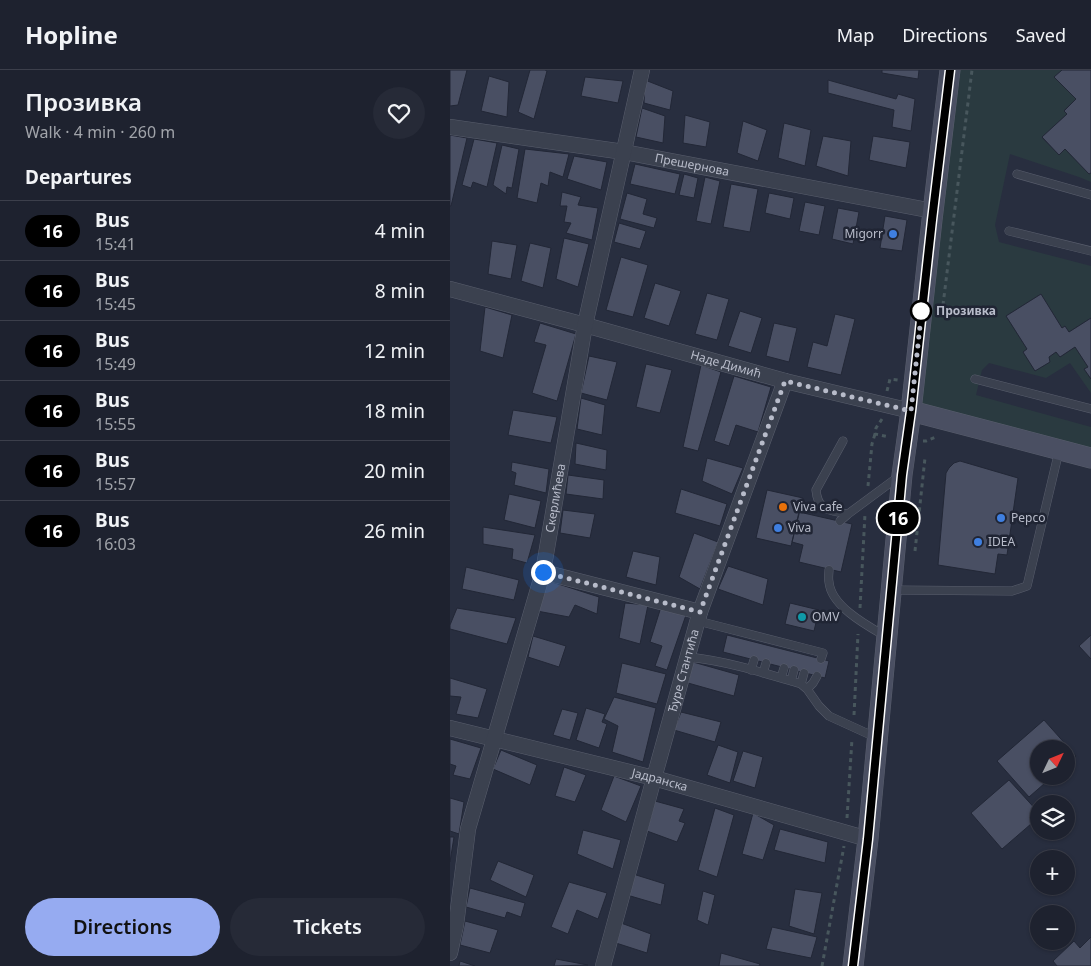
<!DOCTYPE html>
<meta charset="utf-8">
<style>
:root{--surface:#1e222f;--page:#262a37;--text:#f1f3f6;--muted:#a1a4aa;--line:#3c3f4b;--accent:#96abf1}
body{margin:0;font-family:"Noto Sans",sans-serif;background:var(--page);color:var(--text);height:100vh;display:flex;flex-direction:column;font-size:19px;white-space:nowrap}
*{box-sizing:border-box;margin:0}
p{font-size:16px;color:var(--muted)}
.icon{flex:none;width:28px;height:28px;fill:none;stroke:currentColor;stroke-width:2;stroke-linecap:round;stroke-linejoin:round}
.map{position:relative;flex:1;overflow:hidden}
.side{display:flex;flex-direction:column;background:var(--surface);width:450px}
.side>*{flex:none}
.badge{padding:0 10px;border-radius:16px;font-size:18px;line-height:32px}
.needle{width:32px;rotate:47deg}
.buttons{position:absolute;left:580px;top:670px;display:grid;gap:10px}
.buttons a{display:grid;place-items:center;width:45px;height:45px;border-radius:50%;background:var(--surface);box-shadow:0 1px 4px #0004,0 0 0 1px var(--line);font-size:25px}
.you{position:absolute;width:25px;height:25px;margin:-12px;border:4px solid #fff;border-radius:50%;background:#1a73e8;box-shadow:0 0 0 8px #1a73e833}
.map>.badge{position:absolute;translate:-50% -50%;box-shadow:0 0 0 2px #fff}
h2{padding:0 25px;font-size:19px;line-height:45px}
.round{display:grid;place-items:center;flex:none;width:52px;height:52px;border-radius:26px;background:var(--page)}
.head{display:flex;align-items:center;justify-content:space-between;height:85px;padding:0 25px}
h1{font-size:24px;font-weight:600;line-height:38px}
.action{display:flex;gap:10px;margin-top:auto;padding:10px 25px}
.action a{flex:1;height:58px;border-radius:30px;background:var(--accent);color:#111;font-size:20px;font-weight:600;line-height:58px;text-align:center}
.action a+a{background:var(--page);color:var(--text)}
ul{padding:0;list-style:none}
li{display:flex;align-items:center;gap:15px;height:60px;padding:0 25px;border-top:1px solid var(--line)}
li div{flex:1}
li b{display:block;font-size:19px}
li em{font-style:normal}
li .badge{min-width:55px;font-weight:700;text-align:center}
header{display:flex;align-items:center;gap:30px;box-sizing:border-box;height:70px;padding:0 25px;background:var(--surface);border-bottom:1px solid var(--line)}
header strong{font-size:24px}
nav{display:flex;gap:28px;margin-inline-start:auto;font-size:18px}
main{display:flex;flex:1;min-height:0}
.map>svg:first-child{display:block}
.green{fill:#2a3a40}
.building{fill:#494f63;stroke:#222736}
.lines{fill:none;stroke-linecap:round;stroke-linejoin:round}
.lane-casing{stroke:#595e6d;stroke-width:9}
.street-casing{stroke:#595e6d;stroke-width:16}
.secondary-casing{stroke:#595e6d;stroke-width:21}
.path{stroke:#48575d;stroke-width:3;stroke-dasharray:4 4;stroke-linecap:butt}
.lane{stroke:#3b414f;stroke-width:8}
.street{stroke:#3b414f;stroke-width:15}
.secondary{stroke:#4a4f62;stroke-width:20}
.line-casing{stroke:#fff;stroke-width:11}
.line{stroke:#000;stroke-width:8}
.walk{stroke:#b8bcca;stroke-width:5;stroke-dasharray:0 9}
.shop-dot{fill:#3f7fe0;stroke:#202534;stroke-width:2}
.stop-dot{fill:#fff;stroke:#000;stroke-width:2.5}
.food-dot{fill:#e8710a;stroke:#202534;stroke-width:2}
.culture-dot{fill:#0f9aa8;stroke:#202534;stroke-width:2}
.labels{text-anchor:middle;stroke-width:5;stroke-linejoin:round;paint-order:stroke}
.street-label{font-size:12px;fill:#b8bcca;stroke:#202534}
.poi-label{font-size:12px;fill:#b8bcca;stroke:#202534;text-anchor:start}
.stop-label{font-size:12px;font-weight:bold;fill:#b8bcca;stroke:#202534;text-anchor:start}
</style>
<header>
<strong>Hopline</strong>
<nav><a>Map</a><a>Directions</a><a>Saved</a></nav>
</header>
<main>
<section class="side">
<div class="head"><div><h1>Прозивка</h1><p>Walk · 4 min · 260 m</p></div><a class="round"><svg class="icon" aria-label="heart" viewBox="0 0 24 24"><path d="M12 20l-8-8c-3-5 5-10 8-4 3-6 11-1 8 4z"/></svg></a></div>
<h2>Departures</h2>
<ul>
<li><span class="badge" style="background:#000;color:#fff">16</span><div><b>Bus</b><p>15:41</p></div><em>4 min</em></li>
<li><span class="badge" style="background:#000;color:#fff">16</span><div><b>Bus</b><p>15:45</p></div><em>8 min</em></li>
<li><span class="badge" style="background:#000;color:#fff">16</span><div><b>Bus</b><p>15:49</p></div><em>12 min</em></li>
<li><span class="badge" style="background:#000;color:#fff">16</span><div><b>Bus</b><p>15:55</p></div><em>18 min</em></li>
<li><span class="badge" style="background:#000;color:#fff">16</span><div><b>Bus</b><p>15:57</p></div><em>20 min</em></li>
<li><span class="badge" style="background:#000;color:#fff">16</span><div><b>Bus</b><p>16:03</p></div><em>26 min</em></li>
</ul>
<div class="action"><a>Directions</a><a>Tickets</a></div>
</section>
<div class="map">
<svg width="641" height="896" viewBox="0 0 641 896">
<rect width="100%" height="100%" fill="#282e3f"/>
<path class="green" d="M500,0H612L605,7L626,29L614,40L617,44L592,68L609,85L615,79L639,104L641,103V112L629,107L560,84L545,155L549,172L641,196V248L619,262L615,256L612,258L591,224L556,246L577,279L573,282L585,301L600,292L599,287L606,282L610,287L625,277L638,297L635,299L641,309V323L620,293L596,308L539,293L532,300L526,325L641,357V388L461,341Z"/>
<path class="building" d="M0,0H17L8,35L0,36Z
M80,0H95L97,1L84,49L68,42Z
M432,0H469L468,9L432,3Z
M612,0H641V103L639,104L615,79L609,85L592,67L617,44L614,41L626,29L604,7Z
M39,6L59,12L57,47L31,41Z
M135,7L173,11L168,33L131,26Z
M195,10L223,21L220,40L194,33Z
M378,10L446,29L448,24L465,29L461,61L442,57L444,40L378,23Z
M192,38L215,46L213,73L186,67Z
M235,45L260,52L256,77L233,73Z
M293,51L317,60L308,91L287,83Z
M334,53L361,60L355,96L328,88Z
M0,65L17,68L1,136H0Z
M373,66L401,71L398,106L366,96Z
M423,66L460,72L456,98L419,90Z
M24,69L47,73L37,117L23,112L21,118L12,115Z
M52,75L69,79L62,118L57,117L56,124L43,115Z
M75,79L119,84L113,107L100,102L98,116L91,113L87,133L67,128Z
M124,86L157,92L151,120L117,109Z
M185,94L230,104L225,124L180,114Z
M234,104L248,108L244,128L229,125Z
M255,107L270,111L261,154L246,151Z
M281,114L308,119L300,162L273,157Z
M112,122L131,127L128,135L148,138L142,170L116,163L121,153L114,152L117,136H110Z
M177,123L197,129L193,144L207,148L204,158L170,149Z
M319,123L344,128L340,149L315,143Z
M355,132L375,136L369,165L349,161Z
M388,138L409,142L403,174L382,169Z
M435,146L457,150L452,181L430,178Z
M169,153L196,161L190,179L164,172Z
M114,168L139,174L128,217L106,209Z
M42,171L67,175L61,209L38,204Z
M80,173L101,178L93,218L71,211Z
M171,187L198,195L183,247L156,240Z
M205,213L231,221L219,256L194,248Z
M257,223L279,229L267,270L245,264Z
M591,224L612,258L615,256L619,262L641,248V309L634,299L638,297L625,277L610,287L606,282L599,287L600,292L585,301L573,282L577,279L556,246Z
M35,237L62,245L53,288L30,281Z
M290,241L312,248L301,283L278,276Z
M385,244L405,249L391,305L357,297L363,272L377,276Z
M90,253L126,264L107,331L82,323L96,275L84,272Z
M324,253L347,258L339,292L316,286Z
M139,286L167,292L157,330L131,323Z
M196,294L222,300L210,343L186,337Z
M251,295L271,302L248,381L233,377Z
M284,306L321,317L308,362L286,355L279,376L264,371Z
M131,328L155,335L152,365L127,359Z
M63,340L107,347L101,373L58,365Z
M126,373L157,380L156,400L125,394Z
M257,388L293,398L282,424L252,411Z
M510,391L568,408L557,485L548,484L545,504L488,495L496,403L499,398L504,393Z
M62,392L99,399L96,423L64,415L66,403L61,401Z
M118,405L154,410L153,429L116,424Z
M231,419L277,434L270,456L225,443Z
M317,420L353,428L341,476L306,468Z
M59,424L91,431L85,458L54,450Z
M113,440L145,444L140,468L110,463Z
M349,442L402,454L391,502L349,492L353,475L342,472Z
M33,457L85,465L77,493L62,489L63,479L33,474Z
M244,463L268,472L250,519L229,507Z
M183,481L210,487L206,515L176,507Z
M278,496L318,509L313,535L268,519Z
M16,497L69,510L64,530L12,519Z
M96,510L149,527L147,544L125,535L119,547L87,541Z
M175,533L198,535L190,574L169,568Z
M340,533L369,540L364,561L335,554Z
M211,537L236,545L217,600L205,596L212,576L200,572Z
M7,538L66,548L57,574L0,559V555Z
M277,565L379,591L375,608L273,582Z
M641,565V589L629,576Z
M83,566L116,576L109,597L78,587Z
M243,592L289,605L284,626L238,613Z
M172,593L216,604L207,634L166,623Z
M0,608L37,619L28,648L6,644L11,627L0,626Z
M164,627L206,638L193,692L162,682L168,656L154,649Z
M136,638L155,644L152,652L157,654L149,678L126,670Z
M112,639L128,643L120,670L103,665Z
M231,642L271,652L265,672L224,660Z
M594,650L626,686L616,695V679H589V706H603L579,727L547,691Z
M0,669L31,678L20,709L3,705L6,696L0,694Z
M268,675L288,682L280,713L257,705Z
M51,680L87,695L80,715L43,699Z
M293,681L313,687L305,718L283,711Z
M114,697L136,705L125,732L105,726Z
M164,706L191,716L176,752L151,740Z
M559,710L589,743V747L552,779L521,743Z
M0,728L14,732L9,764L0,761Z
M205,731L234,739L229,751L235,753L227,772L197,761Z
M265,738L284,745L267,807L248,800Z
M303,743L324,755L313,790L292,784Z
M330,759L378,772L375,793L324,780Z
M133,760L171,770L163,799L127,784Z
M0,767H4L0,792Z
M48,791L84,805L76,827L40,810Z
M183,804L215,814L211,835L177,825Z
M119,812L157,823L148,849L127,840L118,864L101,857Z
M20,818L75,833L71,847L57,842L55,848L16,837Z
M345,819L372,823L364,864L339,856Z
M253,821L265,825L258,855L247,850Z
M15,851L48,860L40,883L10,875Z
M171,853L201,864L197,883L166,873Z
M322,857L367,867L361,888L316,879Z
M641,867V896H607L603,891L624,871L630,878Z
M271,883L310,894L309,896H269Z
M106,889L138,895L104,896Z
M10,891L25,896H9Z"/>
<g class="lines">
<g class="lane-casing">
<path id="lane" d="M567,104L641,125
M559,161L641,181
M525,309L641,339
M393,371L366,420C368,442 380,440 398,444
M390,451L398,444L448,407
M379,500C379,503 378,508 379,512C381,536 416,555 435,566
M442,520L562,521L577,516L609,381
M248,551L373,583L371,589
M238,587C277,591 314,603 351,614L357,619L369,636L379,646L425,667
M301,600L304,590
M313,603L316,593
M331,608L334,598
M341,611L344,600
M351,614L354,603
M357,619L363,613L367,606"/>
</g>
<g class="street-casing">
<g id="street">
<path id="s1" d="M0,57L174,82L483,141"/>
<path id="s2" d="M0,219L135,255L335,311L461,341"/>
<path d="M93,502L250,542"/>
<path id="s3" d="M0,658L204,708L418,769"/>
<path id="s4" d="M0,883L6,855L18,759L93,502L135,255L192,0"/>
<path id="s5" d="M153,896L204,708L250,542L335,311"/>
</g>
</g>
<g class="secondary-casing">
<path id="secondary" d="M461,341L641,388
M403,896L418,769L452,405L461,341L482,150L500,0"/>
</g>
<path class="path" d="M493,235L522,0
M437,321L440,309L448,310
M432,349L426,358L425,364L439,367
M473,371H476L488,366
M418,416L422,374L425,364
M465,481L475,388
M410,538L415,444
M404,645L408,564
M397,748L402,669
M372,896L394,776"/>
<use href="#lane" class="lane"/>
<use href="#street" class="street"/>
<use href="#secondary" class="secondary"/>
</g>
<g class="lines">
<g class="line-casing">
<path id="line" d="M403,896L418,769L452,405L461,341L482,150L500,0"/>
</g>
<use href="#line" class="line"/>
<path class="walk" d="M93,502L250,542L335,311L461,341L472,237L471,241"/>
</g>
<g class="shop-dot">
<circle cx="443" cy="164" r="5"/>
<circle cx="551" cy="448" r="5"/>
<circle cx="328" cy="458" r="5"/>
<circle cx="528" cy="472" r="5"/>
</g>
<circle class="stop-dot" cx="471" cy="241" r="10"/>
<circle class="food-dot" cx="333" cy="437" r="5"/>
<circle class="culture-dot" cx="352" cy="547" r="5"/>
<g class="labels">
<g class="street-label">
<text dy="4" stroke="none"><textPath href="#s1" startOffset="245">Прешернова</textPath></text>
<text dy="4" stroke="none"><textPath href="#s2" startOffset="286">Наде Димић</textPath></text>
<text dy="4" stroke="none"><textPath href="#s4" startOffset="468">Скерлићева</textPath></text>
<text dy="4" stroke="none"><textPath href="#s5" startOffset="306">Ђуре Стантића</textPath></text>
<text dy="4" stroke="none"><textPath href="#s3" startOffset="216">Јадранска</textPath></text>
</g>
<g class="poi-label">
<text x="433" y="168" text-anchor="end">Migorr</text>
<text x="343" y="441">Viva cafe</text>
<text x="561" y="452">Pepco</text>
<text x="338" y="462">Viva</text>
<text x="538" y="476">IDEA</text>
<text x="362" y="551">OMV</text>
</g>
<g class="stop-label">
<text x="486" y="245">Прозивка</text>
</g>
</g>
</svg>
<div class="buttons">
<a><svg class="needle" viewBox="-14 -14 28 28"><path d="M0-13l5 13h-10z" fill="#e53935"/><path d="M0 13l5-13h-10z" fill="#a1a4aa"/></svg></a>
<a><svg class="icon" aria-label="layers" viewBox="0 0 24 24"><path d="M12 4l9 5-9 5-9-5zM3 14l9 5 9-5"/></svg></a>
<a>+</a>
<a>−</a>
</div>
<div class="you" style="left:93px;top:502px"></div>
<b class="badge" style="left:448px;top:448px;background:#000;color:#fff">16</b>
</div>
</main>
